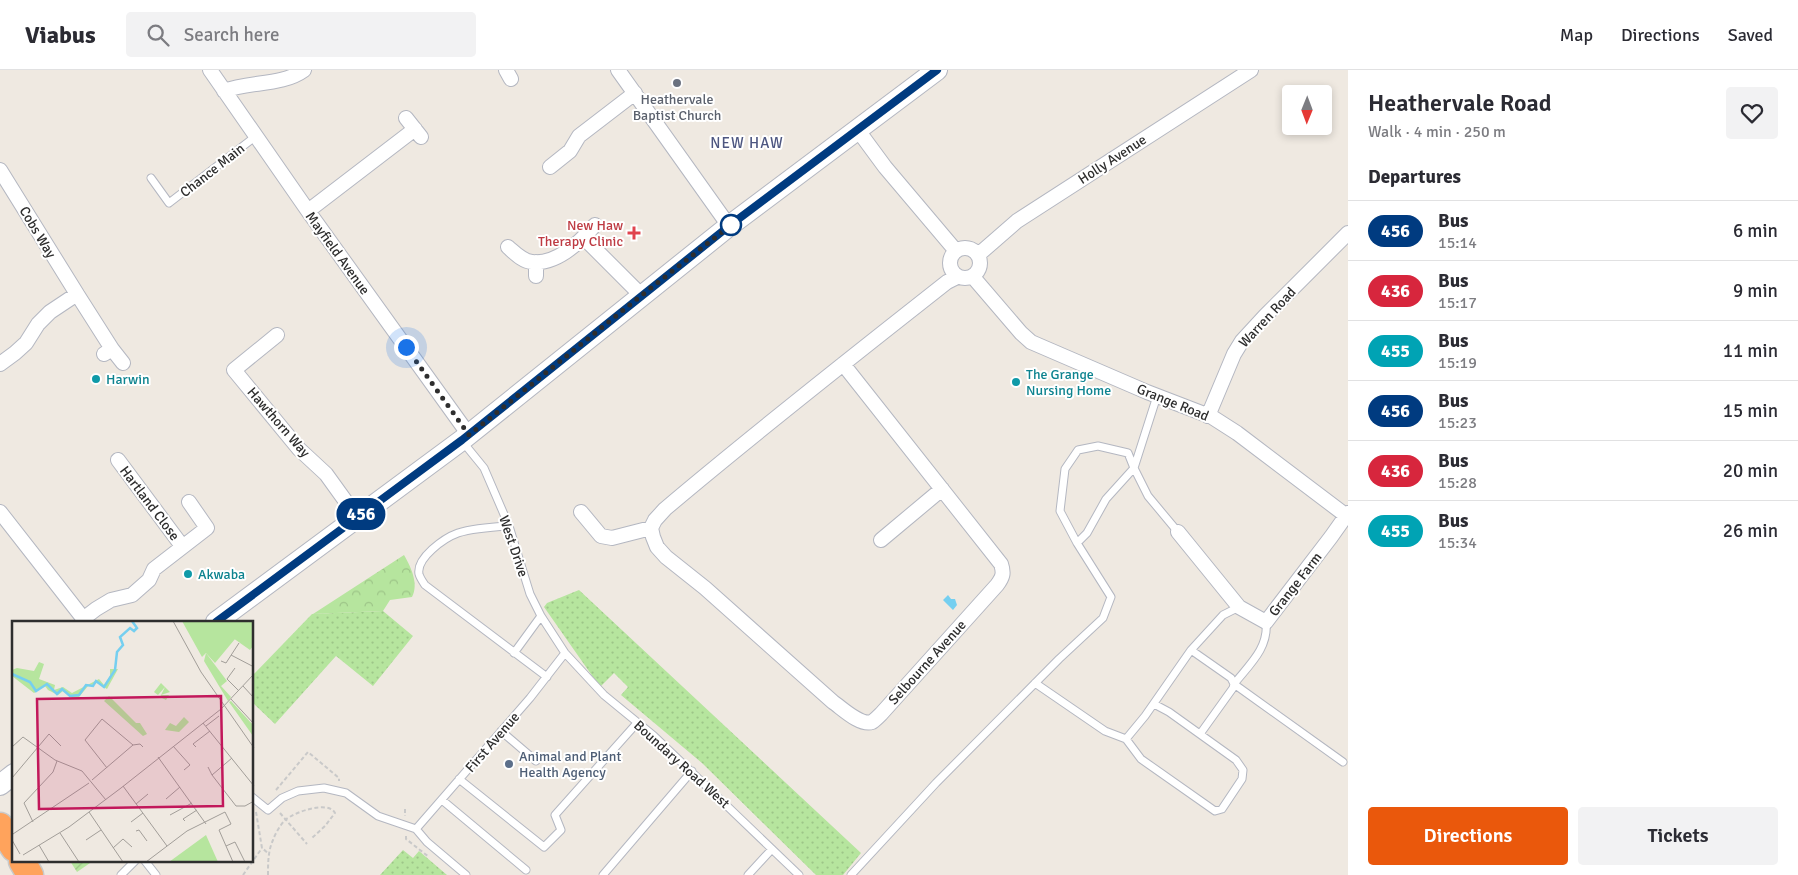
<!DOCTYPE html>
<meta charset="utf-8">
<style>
:root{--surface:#fff;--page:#f2f2f3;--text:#2b2b33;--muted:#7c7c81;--line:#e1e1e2;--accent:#ea580c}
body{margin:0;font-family:Signika,sans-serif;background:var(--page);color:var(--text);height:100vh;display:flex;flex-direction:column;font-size:19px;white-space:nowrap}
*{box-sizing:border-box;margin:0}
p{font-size:16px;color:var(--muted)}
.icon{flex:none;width:28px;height:28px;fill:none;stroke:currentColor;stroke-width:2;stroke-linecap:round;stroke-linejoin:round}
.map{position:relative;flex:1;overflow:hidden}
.details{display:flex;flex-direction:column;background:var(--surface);width:450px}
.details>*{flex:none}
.badge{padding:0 10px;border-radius:16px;font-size:18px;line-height:32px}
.needle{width:32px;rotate:181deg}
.buttons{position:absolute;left:1282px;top:15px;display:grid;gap:10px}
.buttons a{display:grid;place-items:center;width:50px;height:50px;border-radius:5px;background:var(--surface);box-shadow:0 2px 8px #0003;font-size:25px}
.you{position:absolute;width:25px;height:25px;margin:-12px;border:4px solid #fff;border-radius:50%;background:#1a73e8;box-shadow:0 0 0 8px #1a73e833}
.map>.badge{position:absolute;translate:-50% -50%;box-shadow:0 0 0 2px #fff}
h2{padding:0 20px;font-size:19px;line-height:45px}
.round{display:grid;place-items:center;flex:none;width:52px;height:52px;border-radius:5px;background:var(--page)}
.headline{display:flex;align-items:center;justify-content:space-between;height:85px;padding:0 20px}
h1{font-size:24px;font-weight:600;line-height:38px}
.action{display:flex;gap:10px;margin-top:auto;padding:10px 20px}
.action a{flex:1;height:58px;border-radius:5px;background:var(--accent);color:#fff;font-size:20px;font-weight:600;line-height:58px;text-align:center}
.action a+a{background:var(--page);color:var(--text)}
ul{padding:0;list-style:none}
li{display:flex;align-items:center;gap:15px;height:60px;padding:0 20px;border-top:1px solid var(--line)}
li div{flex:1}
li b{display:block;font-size:19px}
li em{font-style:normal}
li .badge{min-width:55px;font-weight:700;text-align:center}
header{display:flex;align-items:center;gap:30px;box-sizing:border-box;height:70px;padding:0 25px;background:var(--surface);border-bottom:1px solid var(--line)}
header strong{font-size:24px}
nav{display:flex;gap:28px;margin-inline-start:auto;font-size:18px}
.search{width:350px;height:45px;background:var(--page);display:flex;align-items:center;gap:12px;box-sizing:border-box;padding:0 18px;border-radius:5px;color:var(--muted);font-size:19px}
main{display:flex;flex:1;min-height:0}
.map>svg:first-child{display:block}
.grass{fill:url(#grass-dots)}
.forest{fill:url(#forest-crowns)}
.garden{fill:url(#garden-furrows)}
.water{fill:#75cff0}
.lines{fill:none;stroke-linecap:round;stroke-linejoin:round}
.service-casing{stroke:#b4b7c1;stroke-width:9}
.minor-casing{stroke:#b4b7c1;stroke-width:16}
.secondary-casing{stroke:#b4b7c1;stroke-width:22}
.motorway-casing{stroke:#c9c9c9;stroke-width:29}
.path{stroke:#c9c9c9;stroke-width:2;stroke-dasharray:4 2.5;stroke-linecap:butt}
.service{stroke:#fff;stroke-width:7}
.minor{stroke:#fff;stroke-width:14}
.secondary{stroke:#fff;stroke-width:20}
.motorway{stroke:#ffa35c;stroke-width:26}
.line-casing{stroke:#fff;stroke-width:11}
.line{stroke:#003b80;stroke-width:8}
.walk{stroke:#2e2e2e;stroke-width:5;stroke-dasharray:0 9}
.worship-dot{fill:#6b7280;stroke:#fff;stroke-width:2}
.stop-dot{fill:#fff;stroke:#003b80;stroke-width:2.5}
.health-dot{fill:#e0444e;stroke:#fff;stroke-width:2}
.culture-dot{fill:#0f9aa8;stroke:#fff;stroke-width:2}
.service-dot{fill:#5c6f8a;stroke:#fff;stroke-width:2}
.labels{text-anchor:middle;stroke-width:4;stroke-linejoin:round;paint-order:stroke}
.worship-label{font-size:14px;fill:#5b616d;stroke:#fff}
.street-label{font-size:14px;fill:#2e2e2e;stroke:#fff}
.health-label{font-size:14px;fill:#be3a42;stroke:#fff;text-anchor:end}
.culture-label{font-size:14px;fill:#0d838f;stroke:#fff;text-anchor:start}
.service-label{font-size:14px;fill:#4e5e75;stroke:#fff;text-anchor:start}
.neighbourhood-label{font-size:15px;letter-spacing:1px;fill:#4d5680;stroke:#fff}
.inset-river{fill:none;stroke:#75cff0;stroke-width:2.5}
.inset-road{fill:none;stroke:#a29e99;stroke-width:1}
.view{fill:#c2185b;fill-opacity:0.15;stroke:#c2185b;stroke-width:2.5}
.inset-edge{fill:none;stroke:#2e2e2e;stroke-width:2.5}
</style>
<header>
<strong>Viabus</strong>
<div class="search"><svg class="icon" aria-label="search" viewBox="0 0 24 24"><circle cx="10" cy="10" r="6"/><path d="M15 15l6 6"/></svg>Search here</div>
<nav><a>Map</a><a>Directions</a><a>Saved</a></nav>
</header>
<main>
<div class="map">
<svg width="1348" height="805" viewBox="0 0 1348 805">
<defs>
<pattern id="grass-dots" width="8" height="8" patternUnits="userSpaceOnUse" patternTransform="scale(1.25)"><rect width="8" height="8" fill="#b6e59e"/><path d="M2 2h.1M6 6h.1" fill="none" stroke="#9dc588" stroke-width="1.8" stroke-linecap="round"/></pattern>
<pattern id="forest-crowns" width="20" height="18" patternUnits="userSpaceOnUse" patternTransform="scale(1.25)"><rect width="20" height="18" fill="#b6e59e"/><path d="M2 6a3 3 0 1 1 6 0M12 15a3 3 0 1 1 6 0" fill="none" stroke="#9dc588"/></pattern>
<pattern id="garden-furrows" width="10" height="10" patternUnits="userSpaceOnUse" patternTransform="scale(1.25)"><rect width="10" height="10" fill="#b6e59e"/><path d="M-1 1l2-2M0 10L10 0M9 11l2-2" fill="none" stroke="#9dc588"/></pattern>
</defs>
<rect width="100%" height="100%" fill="#efe9e1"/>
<path class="grass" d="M579,520L861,783L843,805H816L702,693L621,625L628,617L614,603L600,617L544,537L547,533Z
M383,541L413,566L373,616L336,586L275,654L253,633L252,606L312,544Z
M403,780L413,788L419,781L447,805H380Z"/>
<path class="forest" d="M404,485C411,497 419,514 412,527L390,530L383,541L313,544Z"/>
<path class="garden" d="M70,791H93L77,802Z"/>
<path class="water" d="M948,525L951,529H955L957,535L953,540L943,530Z"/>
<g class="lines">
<g class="service-casing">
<path id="service" d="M151,108L169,133L256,66
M1157,326L1134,398L1148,426L1178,462
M462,371L484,398L509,456L530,524L541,546L565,583L604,625L654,666L799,805
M509,456C492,457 474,458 458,463C444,468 416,488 419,504C420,508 423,512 425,515L547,607
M1266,552C1269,578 1249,595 1234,614L1343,692
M1191,580L1231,608L1234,614L1233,618L1200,664
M514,583L541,546
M1035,613L1105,661L1126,669L1145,646L1191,580L1223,545L1239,537
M501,661L536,691
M1126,669L1141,689L1215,741L1222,739L1242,709L1243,700L1236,690L1169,642L1154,634
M459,709L544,777L561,760L555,745L637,653
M252,727L268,740L282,728L298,721L324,718L346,723L378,746L416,759
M442,730L526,800
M416,759L530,628L565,583
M416,759L427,772L466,805
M145,791L156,805
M121,805L135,791
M603,805L692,701
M748,805L772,779
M851,805L936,713L1059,589L1103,548L1111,527L1077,473L1087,463L1106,429L1134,398L1128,383L1098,376L1078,380L1065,399L1060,441L1077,473"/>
</g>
<g class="minor-casing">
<path id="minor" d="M210,0L308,141L469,365
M506,0L511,9
M618,0L729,156
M224,21C249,11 282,16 304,0
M406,48L421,67
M857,59L885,97L956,181
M550,97L570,81L579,66L635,23
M0,100L77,224
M308,141L415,59
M584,168L641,225
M508,177C515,183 522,191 532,192C556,195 581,171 595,155
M950 193a15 15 0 1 1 30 0a15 15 0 1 1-30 0Z
M978,185L1017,151L1251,0
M536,192V206
M973,207L1021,263L1031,272L1147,322L1212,347L1237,363L1348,447
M277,265L234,300L299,379L326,404L357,447
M112,279L123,293
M0,294L15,283L26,273L38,254L50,242L77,224L112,279L104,284
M843,294L1001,494C1004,503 1003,507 997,515L881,644C878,647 875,650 872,652C860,656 842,638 833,632L705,518L666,487L657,477L653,467L651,458L655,450L665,439C757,361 852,287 947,212L957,207
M1208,346L1234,284L1242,271L1265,246L1348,163
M118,390L182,476
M0,442L86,552
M581,442L601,466L612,468L651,458
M1178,462L1239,537L1266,552L1331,467L1348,443
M881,470L942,419
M83,549L96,539L111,530L132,525L149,510L154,499L207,458L189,432"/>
</g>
<g class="secondary-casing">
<path id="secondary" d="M216,552L462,370L729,156L937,0
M0,715L14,704"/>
</g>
<g class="motorway-casing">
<path id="motorway" d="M0,756L14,778
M22,791L30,805"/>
</g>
<path class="path" d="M276,720L308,682L339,708V711
M405,739V746
M256,742L262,778L269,784
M280,743L307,774
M406,766V769L429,787
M243,805L262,778
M268,805C268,793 268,781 273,770C275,764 281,754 285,750C295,742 328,730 335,743L325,756L312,768"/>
<use href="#service" class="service"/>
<use href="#minor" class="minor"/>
<use href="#secondary" class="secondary"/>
<use href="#motorway" class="motorway"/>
</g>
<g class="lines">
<g class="line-casing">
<path id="line" d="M216,552L462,370L729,156L937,0"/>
</g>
<use href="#line" class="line"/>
<path class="walk" d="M406,277L469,365L642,225L731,155"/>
</g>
<circle class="worship-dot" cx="677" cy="13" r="5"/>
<circle class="stop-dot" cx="731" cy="155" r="10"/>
<path class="health-dot" d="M631.5 155.5h5v5h5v5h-5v5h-5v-5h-5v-5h5z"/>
<g class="culture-dot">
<circle cx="96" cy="309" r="5"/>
<circle cx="1016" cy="312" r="5"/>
<circle cx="188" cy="504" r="5"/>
</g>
<circle class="service-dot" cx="509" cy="694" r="5"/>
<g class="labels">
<g class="worship-label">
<text x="677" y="34">Heathervale<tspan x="677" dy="16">Baptist Church</tspan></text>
</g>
<g class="street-label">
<text transform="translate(1112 89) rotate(-33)" y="5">Holly Avenue</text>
<text transform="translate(212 100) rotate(-38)" y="5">Chance Main</text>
<text transform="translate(38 162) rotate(59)" y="5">Cobs Way</text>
<text transform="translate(338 183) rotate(54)" y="5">Mayfield Avenue</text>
<text transform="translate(1267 247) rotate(-47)" y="5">Warren Road</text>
<text transform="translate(1173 332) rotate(22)" y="5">Grange Road</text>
<text transform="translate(279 352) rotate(49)" y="5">Hawthorn Way</text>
<text transform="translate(150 433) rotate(53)" y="5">Hartland Close</text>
<text transform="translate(514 476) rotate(71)" y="5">West Drive</text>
<text transform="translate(1295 514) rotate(-52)" y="5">Grange Farm</text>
<text transform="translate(927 592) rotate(-48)" y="5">Selbourne Avenue</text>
<text transform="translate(492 672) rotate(-49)" y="5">First Avenue</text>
<text transform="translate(682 694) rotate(42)" y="5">Boundary Road West</text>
</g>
<g class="health-label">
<text x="623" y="160">New Haw<tspan x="623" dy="16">Therapy Clinic</tspan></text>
</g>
<g class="culture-label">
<text x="1026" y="309">The Grange<tspan x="1026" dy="16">Nursing Home</tspan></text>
<text x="106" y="314">Harwin</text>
<text x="198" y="509">Akwaba</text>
</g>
<g class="service-label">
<text x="519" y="691">Animal and Plant<tspan x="519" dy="16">Health Agency</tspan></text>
</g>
<g class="neighbourhood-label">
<text x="747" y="78">NEW HAW</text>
</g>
</g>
<g transform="translate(12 551)">
<rect width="241" height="241" fill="#efe9e1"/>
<path d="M170,0H238L203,42L194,32L190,36ZM149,62L158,71L149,74H157L154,79L148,76L153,66L146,74L142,71ZM97,75L124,102H128L135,113L131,115L92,80ZM172,96L177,101L167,111L153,109L158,102L164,105Z" fill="#b6e59e"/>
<path d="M238,0H241V25L238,29L221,17ZM194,32L215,60L209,65L219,76L216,80L192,40ZM27,41L32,43L27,58L43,64L42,69L51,66L60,72L87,58L92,64L98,55V48H106L95,68L85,62L76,65L67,76L60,77L51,70L46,74L36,69L33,65L22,72L0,55V49L5,47L22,50ZM219,80L241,104V115L217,81ZM194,214L206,241H157Z" fill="#b6e59e"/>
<path class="inset-river" d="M0,53L18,61L24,70L35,63L45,73L50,68L58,75L67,74L74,64L81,65L84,60L92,66L103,49L105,31L111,24L108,16L118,7L122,10L125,7L120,0"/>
<path class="inset-road" d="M161,0L189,51L242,127M219,34L242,46M209,40L214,42L227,22M223,47L215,58L227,70M231,65L242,77M219,78L242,103M191,102L242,165M194,105L207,95M161,125L178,144L172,149M0,126L11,116L43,139L70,150L94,179M184,126L181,123L198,110M146,136L194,203M196,146L200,154L220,137M95,147L73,119L90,98L121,124M200,154L224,185H233L242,180M0,157L37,113L49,125M80,159L121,124L128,123L131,126M111,165L155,225M154,178L168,166M124,183L136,173M77,191L111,241M158,194L180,182M173,200L171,198L185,189M21,201L12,182L41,151L45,140M119,201L131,192M124,210L127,209L135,220M48,212L67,241M1,213L77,162M0,219L8,233M74,219L89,209M27,224L37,241M214,225L223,221L233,241M101,227L111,218L120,226M11,234L57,206L109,167L209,88L242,53M134,241L175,210L213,191L219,203L207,209L221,241"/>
<path class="view" d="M209,75L211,185L27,188L25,78Z"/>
<rect width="241" height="241" class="inset-edge"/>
</g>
</svg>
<div class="buttons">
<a><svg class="needle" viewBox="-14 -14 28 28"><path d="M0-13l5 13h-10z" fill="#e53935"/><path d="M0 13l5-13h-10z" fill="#7c7c81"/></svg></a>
</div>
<div class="you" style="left:406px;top:277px"></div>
<b class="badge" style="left:361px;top:444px;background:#003b80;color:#fff">456</b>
</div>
<section class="details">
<div class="headline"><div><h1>Heathervale Road</h1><p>Walk · 4 min · 250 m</p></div><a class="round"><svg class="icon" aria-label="heart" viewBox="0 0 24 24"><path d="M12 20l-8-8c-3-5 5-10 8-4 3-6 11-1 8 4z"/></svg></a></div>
<h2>Departures</h2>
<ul>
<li><span class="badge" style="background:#003b80;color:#fff">456</span><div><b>Bus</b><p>15:14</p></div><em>6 min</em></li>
<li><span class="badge" style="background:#d7263d;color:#fff">436</span><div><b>Bus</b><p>15:17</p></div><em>9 min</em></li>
<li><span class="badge" style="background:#00a3b4;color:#fff">455</span><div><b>Bus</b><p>15:19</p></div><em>11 min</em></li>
<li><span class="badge" style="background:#003b80;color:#fff">456</span><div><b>Bus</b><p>15:23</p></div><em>15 min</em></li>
<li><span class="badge" style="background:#d7263d;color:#fff">436</span><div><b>Bus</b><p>15:28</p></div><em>20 min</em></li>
<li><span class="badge" style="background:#00a3b4;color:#fff">455</span><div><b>Bus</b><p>15:34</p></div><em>26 min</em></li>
</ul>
<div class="action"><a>Directions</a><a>Tickets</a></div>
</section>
</main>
